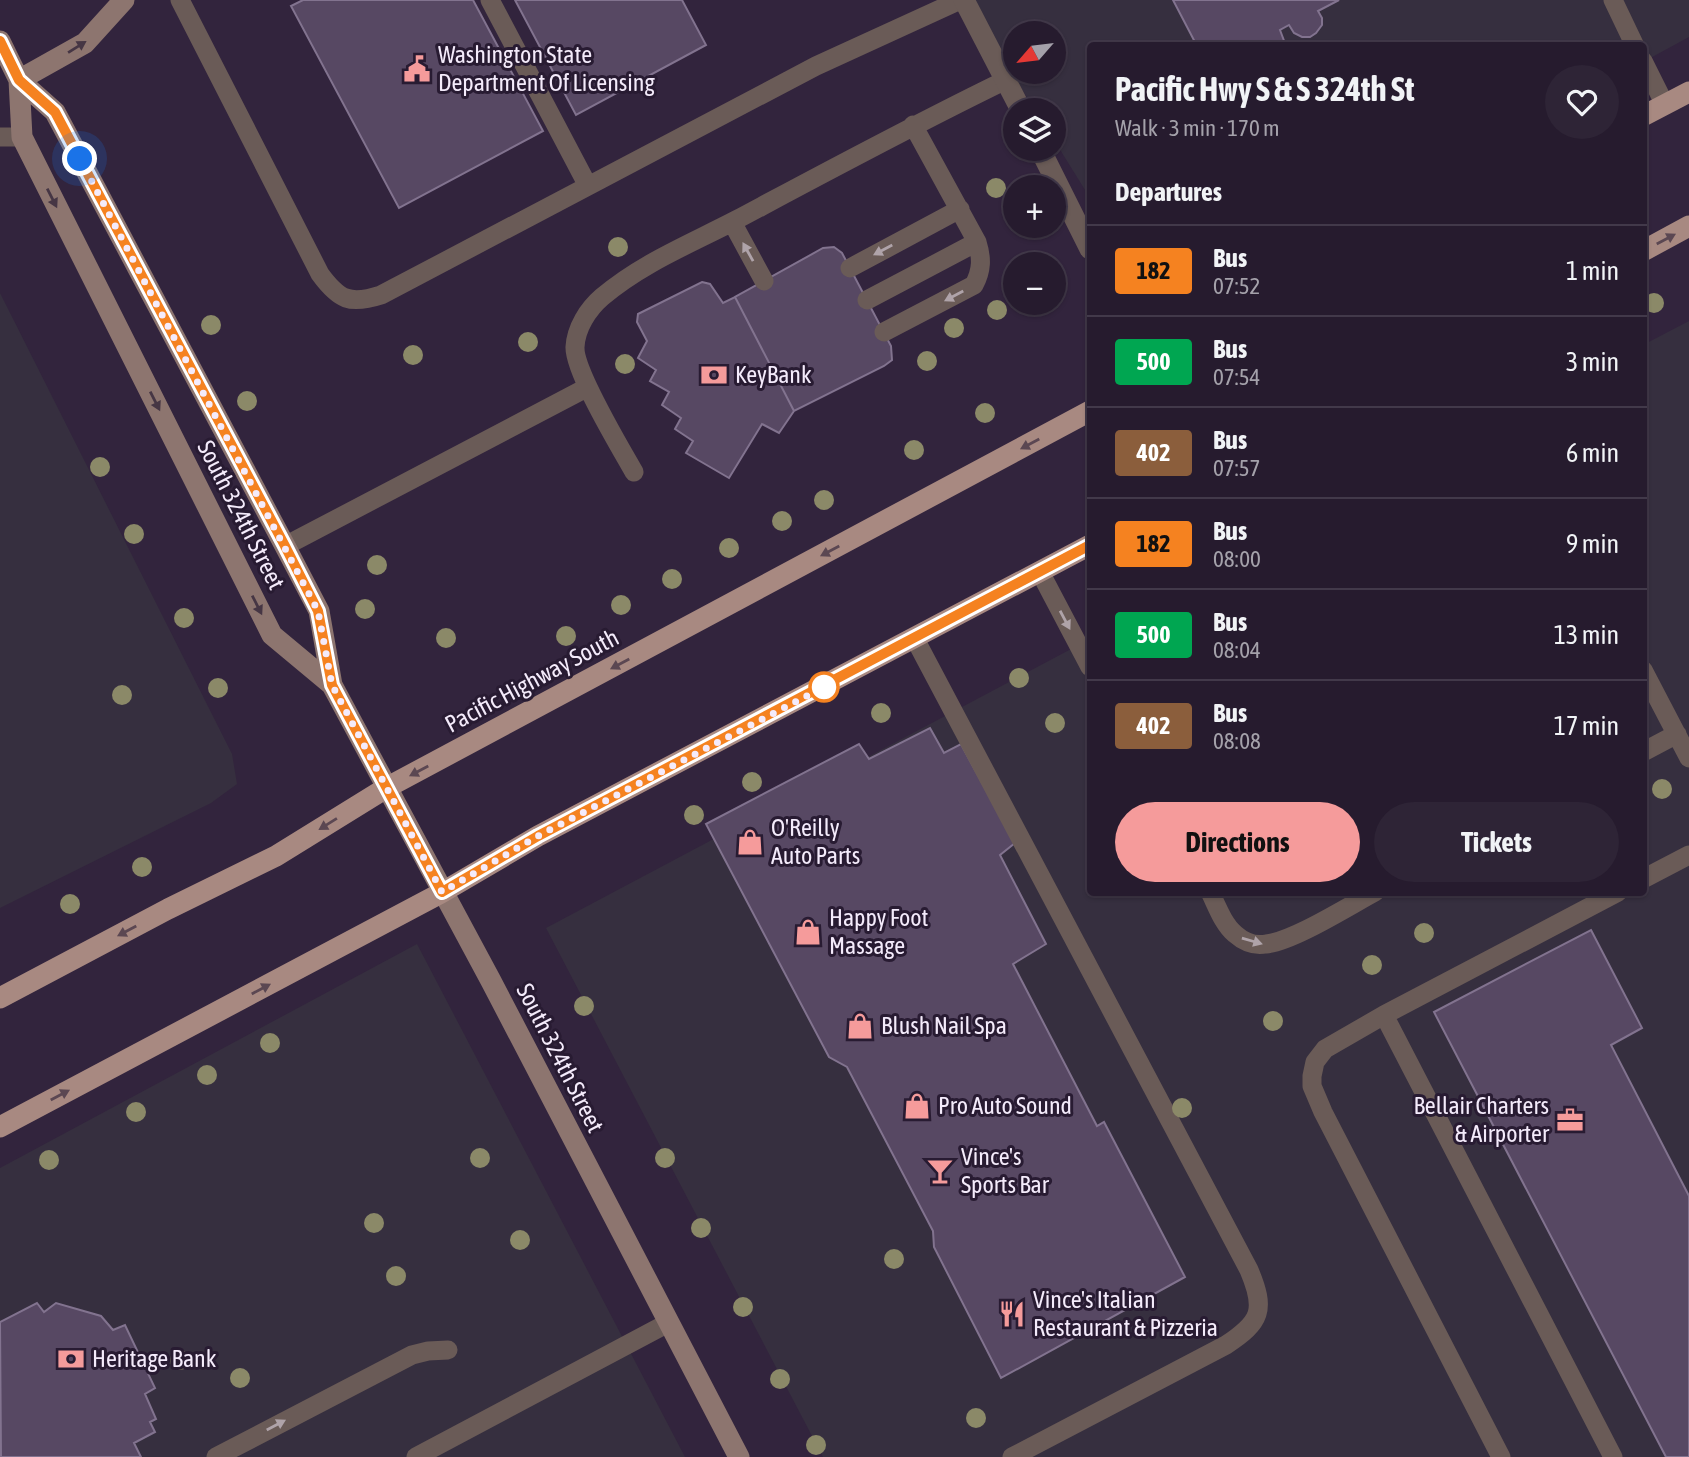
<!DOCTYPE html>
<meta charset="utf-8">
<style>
:root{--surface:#261b2e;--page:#2e2436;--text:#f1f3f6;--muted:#a4a1aa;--line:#42394a;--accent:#f59b9b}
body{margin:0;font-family:"Asap Condensed",sans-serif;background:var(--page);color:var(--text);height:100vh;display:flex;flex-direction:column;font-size:26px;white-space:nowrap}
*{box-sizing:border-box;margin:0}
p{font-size:23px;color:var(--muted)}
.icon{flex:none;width:38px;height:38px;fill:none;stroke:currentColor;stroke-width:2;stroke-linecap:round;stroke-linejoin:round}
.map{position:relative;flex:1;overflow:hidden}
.sheet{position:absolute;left:1087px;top:42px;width:560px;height:854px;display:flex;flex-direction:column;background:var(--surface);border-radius:7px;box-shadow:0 2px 5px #0004,0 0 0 2px var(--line)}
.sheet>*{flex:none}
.badge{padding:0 14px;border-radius:5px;font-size:24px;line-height:46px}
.needle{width:46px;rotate:242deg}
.fabs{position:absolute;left:1003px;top:21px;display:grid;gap:14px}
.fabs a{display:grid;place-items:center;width:63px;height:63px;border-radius:50%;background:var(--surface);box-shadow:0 2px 5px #0004,0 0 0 2px var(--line);font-size:35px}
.you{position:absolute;width:35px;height:35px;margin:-18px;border:5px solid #fff;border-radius:50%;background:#1a73e8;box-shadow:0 0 0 10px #1a73e833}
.map>.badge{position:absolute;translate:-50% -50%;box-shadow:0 0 0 4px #fff}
h2{padding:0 28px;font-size:26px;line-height:63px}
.round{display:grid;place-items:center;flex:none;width:74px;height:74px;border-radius:37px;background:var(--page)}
.head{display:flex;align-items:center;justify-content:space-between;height:119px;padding:0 28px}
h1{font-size:33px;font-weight:700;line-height:52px}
.primary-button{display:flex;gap:14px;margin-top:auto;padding:14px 28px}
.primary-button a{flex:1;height:80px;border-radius:42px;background:var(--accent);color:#111;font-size:28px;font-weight:700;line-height:80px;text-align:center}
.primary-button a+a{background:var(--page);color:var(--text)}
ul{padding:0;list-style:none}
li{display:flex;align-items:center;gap:21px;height:91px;padding:0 28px;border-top:2px solid var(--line)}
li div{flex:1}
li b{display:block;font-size:26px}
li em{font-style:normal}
li .badge{min-width:77px;font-weight:700;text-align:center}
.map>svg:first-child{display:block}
.commercial{fill:#362f3f;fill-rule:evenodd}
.building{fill:#574863;stroke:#82738f;stroke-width:2}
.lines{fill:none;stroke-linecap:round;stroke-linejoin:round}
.lane{stroke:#6a5b57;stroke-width:19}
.street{stroke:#6a5b57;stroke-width:21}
.secondary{stroke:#8d756f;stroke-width:21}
.primary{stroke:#a88981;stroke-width:21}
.tree{fill:#8b8968}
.oneway{fill:#463644}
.oneway2{fill:#5b4752}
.oneway3{fill:#afa3a9}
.line-casing{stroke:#fff;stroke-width:16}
.line{stroke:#f58220;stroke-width:10}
.walk{stroke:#f4ebfb;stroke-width:7;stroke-dasharray:0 12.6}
.stop-dot{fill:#fff;stroke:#f58220;stroke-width:3.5}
.labels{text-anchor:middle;stroke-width:6;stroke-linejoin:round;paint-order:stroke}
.poi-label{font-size:24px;fill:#f4ebfb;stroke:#281b32;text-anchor:start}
.street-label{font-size:24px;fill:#f4ebfb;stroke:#281b32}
</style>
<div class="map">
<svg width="1689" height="1457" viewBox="0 0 1689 1457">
<rect width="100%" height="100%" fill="#32243d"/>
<path class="commercial" d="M965,0H1689V37L1643,62V46H1090V198L1054,140V110H1035ZM1015,33H1054V72H1015Z
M0,293L232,754L237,784L211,803L0,908Z
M1689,321V1457H823L546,928L1090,639V892H1643V345Z
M417,944L685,1457H0V1168Z"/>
<path class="building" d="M303,0H473L543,131L399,208L291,6Z
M515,0H682L706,45L576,115Z
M1173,0H1339L1318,11L1322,18V25L1316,33L1310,37H1302L1294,33L1289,25L1280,30L1286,46H1197Z
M834,247L842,253L891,346L892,360L884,366L794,411L735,297L823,248Z
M702,282L710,284L723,303L735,297L794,411L779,433L762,424L729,478L686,453L693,441L675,429L681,418L662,405L669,392L650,381L656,370L638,358L647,341L637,322L638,314Z
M930,728L944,753L961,744L1015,843L1000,855L1046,944L1013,964L1097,1126L1104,1122L1185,1277L1001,1378L934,1247L933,1231L847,1067L829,1057L706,824L859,744L869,759Z
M1591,930L1642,1028L1611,1045L1689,1196V1457H1666L1434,1012Z
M37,1303L44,1312L56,1303L101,1316L113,1330L125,1325L155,1388L145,1394L156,1419L150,1422L155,1432L134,1443L141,1457H1L0,1322Z"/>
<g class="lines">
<path class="lane" d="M180,0L320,274C339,300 350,305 381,295L816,66L960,0
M490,0L588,186
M1613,0L1635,46
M1643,61L1665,105
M0,137H22
M732,222L764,281
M850,268L960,209
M867,300L977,242
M884,332L974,285C982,270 982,258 977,242L913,125
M634,472C620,447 574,371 575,347C576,328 588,309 602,297C642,263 690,244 736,220C826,172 915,124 1006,80
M285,546L588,387
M1040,572L1090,667
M915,639L1249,1270C1266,1310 1261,1322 1226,1345L1012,1457
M1643,670L1689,758
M1643,752L1677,734
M1643,879L1689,855
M1210,892C1217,906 1223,924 1235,934C1244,942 1255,946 1266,944C1292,942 1349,906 1375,892
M1384,1015L1613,1457
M216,1457L412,1355L428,1351L448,1350
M416,1457L668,1323
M1501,1457L1323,1112L1312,1086V1076L1315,1062L1325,1049L1384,1015L1618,892"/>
<path class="street" d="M964,0L1021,110
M1040,149L1090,249"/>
<path class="secondary" d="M0,41L19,80L55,112L285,546L319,611L332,685L491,981L739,1457
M19,80L22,137L272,635L332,685
M19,80L85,43L124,0"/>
<path class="primary" d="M1643,116L1689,92
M1643,251L1689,226
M0,998L168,909L276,856L386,788L1090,411
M0,1127L441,893L538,836L1090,545"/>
</g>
<g class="tree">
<circle cx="996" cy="188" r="10"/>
<circle cx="618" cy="247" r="10"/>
<circle cx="1654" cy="303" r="10"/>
<circle cx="997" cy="310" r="10"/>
<circle cx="211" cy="325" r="10"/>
<circle cx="954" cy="328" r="10"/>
<circle cx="528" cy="342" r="10"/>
<circle cx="413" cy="355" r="10"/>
<circle cx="927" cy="361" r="10"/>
<circle cx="625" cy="364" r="10"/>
<circle cx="247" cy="401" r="10"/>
<circle cx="985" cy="413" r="10"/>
<circle cx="914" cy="450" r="10"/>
<circle cx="100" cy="467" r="10"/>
<circle cx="824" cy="500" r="10"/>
<circle cx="782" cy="521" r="10"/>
<circle cx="134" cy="534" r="10"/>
<circle cx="729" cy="548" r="10"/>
<circle cx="377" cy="565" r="10"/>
<circle cx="672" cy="579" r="10"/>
<circle cx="621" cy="605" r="10"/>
<circle cx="365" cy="609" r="10"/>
<circle cx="184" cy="618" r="10"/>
<circle cx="566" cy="636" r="10"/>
<circle cx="446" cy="638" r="10"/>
<circle cx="1019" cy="678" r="10"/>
<circle cx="218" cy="688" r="10"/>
<circle cx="122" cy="695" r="10"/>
<circle cx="881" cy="713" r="10"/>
<circle cx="1055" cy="723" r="10"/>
<circle cx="752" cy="782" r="10"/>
<circle cx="1662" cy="789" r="10"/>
<circle cx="694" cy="815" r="10"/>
<circle cx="142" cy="867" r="10"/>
<circle cx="70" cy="904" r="10"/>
<circle cx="1424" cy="933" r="10"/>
<circle cx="1372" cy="965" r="10"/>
<circle cx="584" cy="1006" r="10"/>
<circle cx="1273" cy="1021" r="10"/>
<circle cx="270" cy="1043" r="10"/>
<circle cx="207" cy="1075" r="10"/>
<circle cx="1182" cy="1108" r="10"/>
<circle cx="136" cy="1112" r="10"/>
<circle cx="480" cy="1158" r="10"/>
<circle cx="665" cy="1158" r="10"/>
<circle cx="49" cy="1160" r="10"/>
<circle cx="374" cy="1223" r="10"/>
<circle cx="701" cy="1228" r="10"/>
<circle cx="520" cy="1240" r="10"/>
<circle cx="894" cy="1259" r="10"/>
<circle cx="396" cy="1276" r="10"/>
<circle cx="743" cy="1307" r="10"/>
<circle cx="180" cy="1360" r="10"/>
<circle cx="240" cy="1378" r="10"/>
<circle cx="780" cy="1379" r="10"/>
<circle cx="976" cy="1418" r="10"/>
<circle cx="816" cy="1445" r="10"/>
</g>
<defs><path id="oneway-solid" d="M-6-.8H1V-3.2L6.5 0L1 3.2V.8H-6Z" transform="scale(1.75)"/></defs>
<g class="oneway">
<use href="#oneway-solid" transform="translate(77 47) rotate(-32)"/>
<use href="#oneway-solid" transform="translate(52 198) rotate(63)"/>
<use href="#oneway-solid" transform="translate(155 401) rotate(63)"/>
<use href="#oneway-solid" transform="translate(257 605) rotate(63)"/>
</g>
<g class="oneway2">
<use href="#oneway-solid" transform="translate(1666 239) rotate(-28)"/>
<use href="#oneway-solid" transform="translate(1030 444) rotate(152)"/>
<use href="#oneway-solid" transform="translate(830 551) rotate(152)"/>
<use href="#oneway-solid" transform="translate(620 664) rotate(152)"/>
<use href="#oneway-solid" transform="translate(419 771) rotate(152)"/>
<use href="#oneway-solid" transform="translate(328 824) rotate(148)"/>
<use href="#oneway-solid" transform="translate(127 931) rotate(152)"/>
<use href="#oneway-solid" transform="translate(261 989) rotate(-28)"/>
<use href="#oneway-solid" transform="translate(60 1095) rotate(-28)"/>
</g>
<g class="oneway3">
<use href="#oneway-solid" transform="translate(883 250) rotate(152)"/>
<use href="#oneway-solid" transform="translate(748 252) rotate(-119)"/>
<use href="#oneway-solid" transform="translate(954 296) rotate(152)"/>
<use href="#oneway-solid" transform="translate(1065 620) rotate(62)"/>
<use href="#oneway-solid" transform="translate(1252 941) rotate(16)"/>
<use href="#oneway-solid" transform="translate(276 1425) rotate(-28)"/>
</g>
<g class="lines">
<g class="line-casing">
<path id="line" d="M0,41L19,80L55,112L285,546L318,611L332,685L442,892L538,836L1090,545"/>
</g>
<use href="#line" class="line"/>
<path class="walk" d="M80,159L318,611L332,685L442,892L538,836L824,687"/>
</g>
<defs>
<g id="civic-bare" transform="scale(2.1)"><path d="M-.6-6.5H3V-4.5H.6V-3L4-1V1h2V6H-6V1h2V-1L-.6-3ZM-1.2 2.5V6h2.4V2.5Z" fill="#f59b9b" stroke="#281b32" stroke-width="2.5" paint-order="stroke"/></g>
<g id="bank-bare" transform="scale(2.1)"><path d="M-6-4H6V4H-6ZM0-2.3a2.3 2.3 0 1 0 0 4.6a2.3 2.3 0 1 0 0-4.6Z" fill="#f59b9b" stroke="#281b32" stroke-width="2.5" paint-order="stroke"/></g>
<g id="shop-bare" transform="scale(2.1)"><path d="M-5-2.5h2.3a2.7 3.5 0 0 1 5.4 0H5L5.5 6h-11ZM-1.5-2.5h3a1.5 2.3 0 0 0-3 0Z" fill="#f59b9b" stroke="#281b32" stroke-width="2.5" paint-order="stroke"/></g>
<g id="office-bare" transform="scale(2.1)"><path d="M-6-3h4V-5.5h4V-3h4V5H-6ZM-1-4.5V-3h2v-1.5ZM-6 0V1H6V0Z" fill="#f59b9b" stroke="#281b32" stroke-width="2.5" paint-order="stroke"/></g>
<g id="bar-bare" transform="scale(2.1)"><path d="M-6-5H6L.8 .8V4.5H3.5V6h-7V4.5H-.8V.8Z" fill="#f59b9b" stroke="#281b32" stroke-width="2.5" paint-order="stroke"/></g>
<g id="restaurant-bare" transform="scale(2.1)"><path d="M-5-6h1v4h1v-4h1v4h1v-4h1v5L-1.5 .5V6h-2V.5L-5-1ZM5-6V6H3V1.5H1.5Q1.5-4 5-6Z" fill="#f59b9b" stroke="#281b32" stroke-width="2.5" paint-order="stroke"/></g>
</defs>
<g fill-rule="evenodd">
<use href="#civic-bare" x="417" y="69"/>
<use href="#bank-bare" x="714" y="375"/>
<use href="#shop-bare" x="750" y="842"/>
<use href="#shop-bare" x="808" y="932"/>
<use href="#shop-bare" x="860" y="1026"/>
<use href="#shop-bare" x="917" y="1106"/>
<use href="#office-bare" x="1570" y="1120"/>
<use href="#bar-bare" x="940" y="1171"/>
<use href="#restaurant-bare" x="1012" y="1314"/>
<use href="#bank-bare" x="71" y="1359"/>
</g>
<circle class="stop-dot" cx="824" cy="687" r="14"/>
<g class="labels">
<g class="poi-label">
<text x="438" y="63">Washington State<tspan x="438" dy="28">Department Of Licensing</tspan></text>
<text x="735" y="383">KeyBank</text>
<text x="771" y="836">O'Reilly<tspan x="771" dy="28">Auto Parts</tspan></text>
<text x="829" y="926">Happy Foot<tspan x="829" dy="28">Massage</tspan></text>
<text x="881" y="1034">Blush Nail Spa</text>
<text x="938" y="1114">Pro Auto Sound</text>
<text x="1549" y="1114" text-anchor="end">Bellair Charters<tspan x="1549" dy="28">&amp; Airporter</tspan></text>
<text x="961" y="1165">Vince's<tspan x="961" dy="28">Sports Bar</tspan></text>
<text x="1033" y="1308">Vince's Italian<tspan x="1033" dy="28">Restaurant &amp; Pizzeria</tspan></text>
<text x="92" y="1367">Heritage Bank</text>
</g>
<g class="street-label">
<text transform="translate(241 515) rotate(63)" y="8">South 324th Street</text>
<text transform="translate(532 681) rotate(-28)" y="8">Pacific Highway South</text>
<text transform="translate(560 1058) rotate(63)" y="8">South 324th Street</text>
</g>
</g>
</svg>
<div class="fabs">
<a><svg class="needle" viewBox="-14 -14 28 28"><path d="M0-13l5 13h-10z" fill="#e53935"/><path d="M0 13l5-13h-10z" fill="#a4a1aa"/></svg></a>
<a><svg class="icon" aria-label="layers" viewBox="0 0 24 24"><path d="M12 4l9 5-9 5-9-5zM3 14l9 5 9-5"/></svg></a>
<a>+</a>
<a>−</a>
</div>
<div class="you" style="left:80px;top:159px"></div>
<section class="sheet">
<div class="head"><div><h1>Pacific Hwy S &amp; S 324th St</h1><p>Walk · 3 min · 170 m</p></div><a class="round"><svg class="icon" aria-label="heart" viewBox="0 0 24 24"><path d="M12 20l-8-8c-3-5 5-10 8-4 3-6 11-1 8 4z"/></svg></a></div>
<h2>Departures</h2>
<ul>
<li><span class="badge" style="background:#f58220;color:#111">182</span><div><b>Bus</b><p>07:52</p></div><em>1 min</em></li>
<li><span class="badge" style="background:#00a651;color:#fff">500</span><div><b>Bus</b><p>07:54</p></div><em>3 min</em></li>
<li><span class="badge" style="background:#8b5e3c;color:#fff">402</span><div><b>Bus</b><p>07:57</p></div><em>6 min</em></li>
<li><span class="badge" style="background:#f58220;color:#111">182</span><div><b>Bus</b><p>08:00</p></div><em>9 min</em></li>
<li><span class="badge" style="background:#00a651;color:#fff">500</span><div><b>Bus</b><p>08:04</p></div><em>13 min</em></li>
<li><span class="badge" style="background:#8b5e3c;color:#fff">402</span><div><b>Bus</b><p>08:08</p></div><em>17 min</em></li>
</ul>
<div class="primary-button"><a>Directions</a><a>Tickets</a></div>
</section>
</div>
